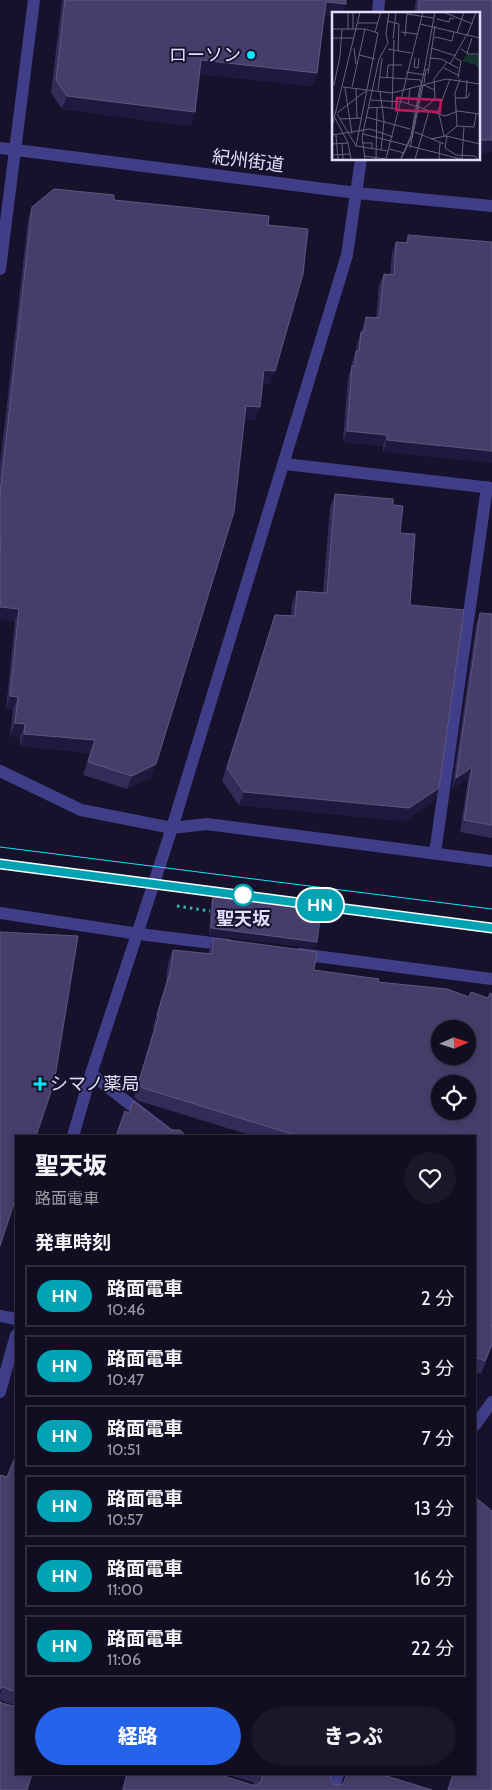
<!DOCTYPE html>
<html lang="ja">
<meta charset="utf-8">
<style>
:root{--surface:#100e20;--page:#191729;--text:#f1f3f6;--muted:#9c9ca5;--line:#302e3e;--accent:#2563eb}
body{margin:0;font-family:Cabin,"Noto Sans JP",sans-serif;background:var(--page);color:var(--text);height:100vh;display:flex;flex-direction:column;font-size:19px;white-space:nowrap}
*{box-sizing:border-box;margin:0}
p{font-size:16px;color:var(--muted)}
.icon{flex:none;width:28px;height:28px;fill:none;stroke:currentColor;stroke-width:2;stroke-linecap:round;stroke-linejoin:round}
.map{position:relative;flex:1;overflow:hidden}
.panel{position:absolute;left:15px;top:1135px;width:461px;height:640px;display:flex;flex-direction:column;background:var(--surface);border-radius:0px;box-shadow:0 2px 8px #0003,0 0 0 1px var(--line)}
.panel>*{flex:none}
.badge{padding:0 10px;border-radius:16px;font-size:18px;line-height:32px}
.needle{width:32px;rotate:87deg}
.controls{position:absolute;left:431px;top:1020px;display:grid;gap:10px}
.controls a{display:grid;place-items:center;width:45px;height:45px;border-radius:50%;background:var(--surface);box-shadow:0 2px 8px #0003,0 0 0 1px var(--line);font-size:25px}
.map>.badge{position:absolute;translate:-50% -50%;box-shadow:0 0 0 2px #fff}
h2{padding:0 20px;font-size:19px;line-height:45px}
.round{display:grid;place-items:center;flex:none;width:52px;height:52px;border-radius:26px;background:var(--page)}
.summary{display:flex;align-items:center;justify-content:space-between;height:85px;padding:0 20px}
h1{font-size:24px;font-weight:800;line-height:38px}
.action{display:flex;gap:10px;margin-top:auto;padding:10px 20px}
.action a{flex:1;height:58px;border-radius:30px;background:var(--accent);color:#fff;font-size:20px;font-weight:800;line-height:58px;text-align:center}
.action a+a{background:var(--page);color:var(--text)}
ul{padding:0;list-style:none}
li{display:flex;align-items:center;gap:15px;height:62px;margin:0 10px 8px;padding:0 10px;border:2px solid var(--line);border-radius:0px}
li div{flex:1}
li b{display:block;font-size:19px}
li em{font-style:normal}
li .badge{min-width:55px;font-weight:700;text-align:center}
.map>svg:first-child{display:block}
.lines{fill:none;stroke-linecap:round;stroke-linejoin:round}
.path{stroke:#34bbb1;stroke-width:3;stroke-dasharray:2.5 4;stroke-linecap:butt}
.minor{stroke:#403e89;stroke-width:12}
.tertiary{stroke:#403e89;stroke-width:12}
.tram{stroke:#0de5fa;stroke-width:1}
.wall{fill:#342b58}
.shaded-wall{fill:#20193f}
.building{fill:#463e6a;stroke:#5e5781;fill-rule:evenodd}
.line-casing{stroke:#fff;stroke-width:11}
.line{stroke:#00a3b4;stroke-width:8}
.poi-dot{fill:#0de5fa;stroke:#16122b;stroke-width:2}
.stop-dot{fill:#fff;stroke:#00a3b4;stroke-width:2.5}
.labels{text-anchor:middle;stroke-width:4;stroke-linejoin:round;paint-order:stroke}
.poi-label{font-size:18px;fill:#e0ddfe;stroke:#16122b;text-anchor:end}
.street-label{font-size:18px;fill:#e0ddfe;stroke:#16122b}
.stop-label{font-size:18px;font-weight:bold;fill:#e0ddfe;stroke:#16122b}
.inset-road{fill:none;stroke:#67637f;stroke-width:1}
.view{fill:#c2185b;fill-opacity:0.15;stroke:#c2185b;stroke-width:2.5}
.inset-edge{fill:none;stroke:#e0ddfe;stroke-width:2.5}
</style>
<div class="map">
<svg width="492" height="1790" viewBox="0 0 492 1790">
<rect width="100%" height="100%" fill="#16122b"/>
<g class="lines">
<path class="path" d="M177,906L210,911"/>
<path class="minor" d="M0,269L34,0
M285,464L492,488
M172,828L207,824L492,861
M435,853L487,487
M139,934L228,945
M300,954L492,979
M91,1074L171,1136
M0,1316L16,1319
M333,1790L338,1774"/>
<path class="tertiary" d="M378,14L379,0
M0,148L357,193L492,206
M0,771L81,810L172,828
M0,913L139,934
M73,1136L91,1074L172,828L347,255L361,159
M0,1392L16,1335
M475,1425L492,1402"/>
<path class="tram" d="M0,847L492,909
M0,864L492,928"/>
</g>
<path class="wall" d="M62,0H346V4L342,14H333V16L324,15L317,73L312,86L199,74L195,112L190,126L62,109L51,93Z
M416,0H492L489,152L478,153V14H414Z
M114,200L268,225L270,384L263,383L255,420L244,419L151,777L127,789L83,775L90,753L20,746V737L10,736L13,710L6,709L15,621L0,620V465L28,220L32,207Z
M408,235L492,242L383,452V446L343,442L348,377L351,368L352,362L356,351L357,344L366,317L376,318L379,285L384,274H390L392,253L396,242L405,243Z
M335,494L393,505L400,533L410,605L439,788L434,801L404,821L239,805L222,781L275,615L291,616L292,604L297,591L323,593L330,507Z
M480,613L492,614V838L460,832L468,778L452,789L476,625Z
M213,896L317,942L314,948L209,935L211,903Z
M213,938L314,970L378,982L469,997L488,998L492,994V1325L491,1327L492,1346L481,1374L475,1371V1136H253L139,1101L134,1097L154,1028L153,1027L166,982L168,963L173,950L208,954Z
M16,1455V1706L0,1700V1475L7,1477Z
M121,1774H218L252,1785H255L253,1782L224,1774H331L330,1780L335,1785L432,1790H122L126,1775Z"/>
<path class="shaded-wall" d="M326,2L346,4L342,14H333V16L321,15Z
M201,60L317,73L312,86L196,74Z
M67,96L195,112L190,126L62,109Z
M478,140H492V152L478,153Z
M264,370L275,371L270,384L259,383Z
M246,406L260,407L255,420L241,419Z
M347,431L387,435L383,446L343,442Z
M387,440L492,451V463L383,452Z
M0,607L19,609L15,621L0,620Z
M10,696L18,697L13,710L6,709Z
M15,723L25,724L20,737L10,736Z
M24,734L95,740L90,753L20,746Z
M156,764L151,777L127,789L132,776Z
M472,767L468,778L452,789L456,778Z
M439,788L434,801L404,821L239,805L244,792Z
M211,928L317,942L314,948L209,935Z
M3,1687L0,1696V1689Z"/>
<path class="building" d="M65,0H346V4L326,2L317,73L201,60L195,112L67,96L56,80Z
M419,0H492V140H478V14H418Z
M54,189L114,195V200L269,216L268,225L308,229L303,274L275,371L264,370L260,407L246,406L234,512L156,764L132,776L88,762L95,740L24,734L25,724L15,723L18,697L10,696L19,609L0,607V550L1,537H0V494L32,207Z
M408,235L492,242V451L387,440V435L347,431L352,366H355L356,351H359L361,332H364L366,317L379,318L384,274L394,275L396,242L408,243Z
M335,494L393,499V505L403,506L400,533L415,534L410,605L464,610L439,788L409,808L244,792L227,768L275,615L295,616L297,591L327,593Z
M480,613L492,614V825L464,820L472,767L456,778Z
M213,896L321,910L317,942L211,928Z
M0,932L78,936L54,1083L36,1136H16V1197L0,1246Z
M213,938L317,952L314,970L379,979L378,982L447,989L469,997L471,992L488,998L490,993L492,994V1324L491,1327H492V1344L485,1361L475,1357V1136H298L143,1088L138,1084L159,1015H157L171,969L173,950L212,954ZM440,1029H468V1056H440ZM440,1084H468V1111H440Z
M133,1101L171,1130H180L186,1136H116L125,1111L129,1113Z
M16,1455V1692L3,1687L0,1689V1475L7,1477Z
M475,1497L492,1511V1790H448L453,1774H475Z
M0,1701L2,1703L16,1707V1774H32L27,1790H0Z
M127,1774H218L252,1785H257L262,1780V1775L261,1774H331L330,1780L335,1785L343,1784L347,1774H380L432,1790H123Z"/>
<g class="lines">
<g class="line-casing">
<path id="line" d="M0,864L492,928"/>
</g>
<use href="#line" class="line"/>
</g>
<g class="poi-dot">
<circle cx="251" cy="55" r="5"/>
<path d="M37.5 1076.5h5v5h5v5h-5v5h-5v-5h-5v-5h5z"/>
</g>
<circle class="stop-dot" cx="243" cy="895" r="10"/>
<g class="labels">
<g class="poi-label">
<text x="241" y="61">ローソン</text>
<text x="50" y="1090" text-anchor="start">シマノ薬局</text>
</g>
<g class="street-label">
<text transform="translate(248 161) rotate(7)" y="6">紀州街道</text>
</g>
<g class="stop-label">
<text x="243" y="925">聖天坂</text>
</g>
</g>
<g transform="translate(332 12)">
<rect width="148" height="148" fill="#16122b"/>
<path d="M135,42L147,43V58L144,53L130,49Z" fill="#153533"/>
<path class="inset-road" d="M29,0L49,1M111,0L141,12M75,2L101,6M105,7L117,10L118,6L122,7M55,9L67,12L66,39M26,11H45M88,12L148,26M0,17H33L46,21M16,17V0M21,17V0M43,20L49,0M69,20L85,22M125,21L132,0M73,24L75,1M135,24L144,0M0,26H21M61,27L64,0M101,27L104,25L120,29L122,20M22,36L24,52M99,36L124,44M56,37L79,41M129,37L136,42H146M135,41L140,26M27,43L43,47M83,46L82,55L86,56L87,46M98,46L109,47L126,56M123,46L129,49L126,66M118,52L134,24M112,56L126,63M74,60L94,63M96,62L103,14M48,65L89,68V72M55,65L56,53H70M92,71L94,57L97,58M2,73L8,44L10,17M11,75L60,81L114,67L148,72M20,75L33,17M13,76L20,122M24,77L25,106M46,78L50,46M48,80L52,109L49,138M124,86H135L138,81M134,86L135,68M38,88L71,90L113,104L126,99L148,102M76,92L78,76M36,96L51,95L82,100M60,96L62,28M91,97L103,87L102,67L115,50M5,101L35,78M5,102L24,134L56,139M105,102L118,67M107,102L112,124M34,105L78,117M3,106L16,131L19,147M8,107L30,106M125,114L123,81L128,67M0,115L28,0M83,120L112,132M31,122L129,147M0,123L38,117L61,125M4,123L6,147M113,124L125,114L142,115L144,102M115,124L113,136L124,143L143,144L145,147M99,127L114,124L148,132M30,131H40V137M0,132L16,131M10,132L11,147M24,134L46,21M78,136L91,73L103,78M57,137L72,141M0,143L19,142M32,144L54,147M69,146L79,124L88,74M33,147L30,125L47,47L56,31L54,22L57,0M44,147L45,95M54,147L91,0M69,147L80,124L103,0M83,147L97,99M107,147L108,131M130,147L132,114"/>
<path class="view" d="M65,86L109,88L108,100L64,98Z"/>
<rect width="148" height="148" class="inset-edge"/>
</g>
</svg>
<div class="controls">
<a><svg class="needle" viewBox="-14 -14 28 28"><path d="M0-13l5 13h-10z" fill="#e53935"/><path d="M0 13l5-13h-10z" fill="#9c9ca5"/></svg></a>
<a><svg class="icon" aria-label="locate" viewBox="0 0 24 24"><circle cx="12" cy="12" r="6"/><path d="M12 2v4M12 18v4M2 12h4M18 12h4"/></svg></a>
</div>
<b class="badge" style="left:320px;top:905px;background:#00a3b4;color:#fff">HN</b>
<section class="panel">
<div class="summary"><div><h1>聖天坂</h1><p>路面電車</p></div><a class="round"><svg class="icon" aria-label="heart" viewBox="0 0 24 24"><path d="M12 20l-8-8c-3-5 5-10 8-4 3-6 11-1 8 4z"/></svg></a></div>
<h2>発車時刻</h2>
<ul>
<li><span class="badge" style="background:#00a3b4;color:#fff">HN</span><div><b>路面電車</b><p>10:46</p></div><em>2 分</em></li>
<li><span class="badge" style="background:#00a3b4;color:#fff">HN</span><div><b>路面電車</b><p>10:47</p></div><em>3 分</em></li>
<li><span class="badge" style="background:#00a3b4;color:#fff">HN</span><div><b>路面電車</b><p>10:51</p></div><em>7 分</em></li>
<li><span class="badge" style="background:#00a3b4;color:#fff">HN</span><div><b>路面電車</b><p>10:57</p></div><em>13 分</em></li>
<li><span class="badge" style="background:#00a3b4;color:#fff">HN</span><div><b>路面電車</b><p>11:00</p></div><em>16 分</em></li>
<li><span class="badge" style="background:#00a3b4;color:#fff">HN</span><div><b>路面電車</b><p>11:06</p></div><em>22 分</em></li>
</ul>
<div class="action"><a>経路</a><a>きっぷ</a></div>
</section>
</div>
